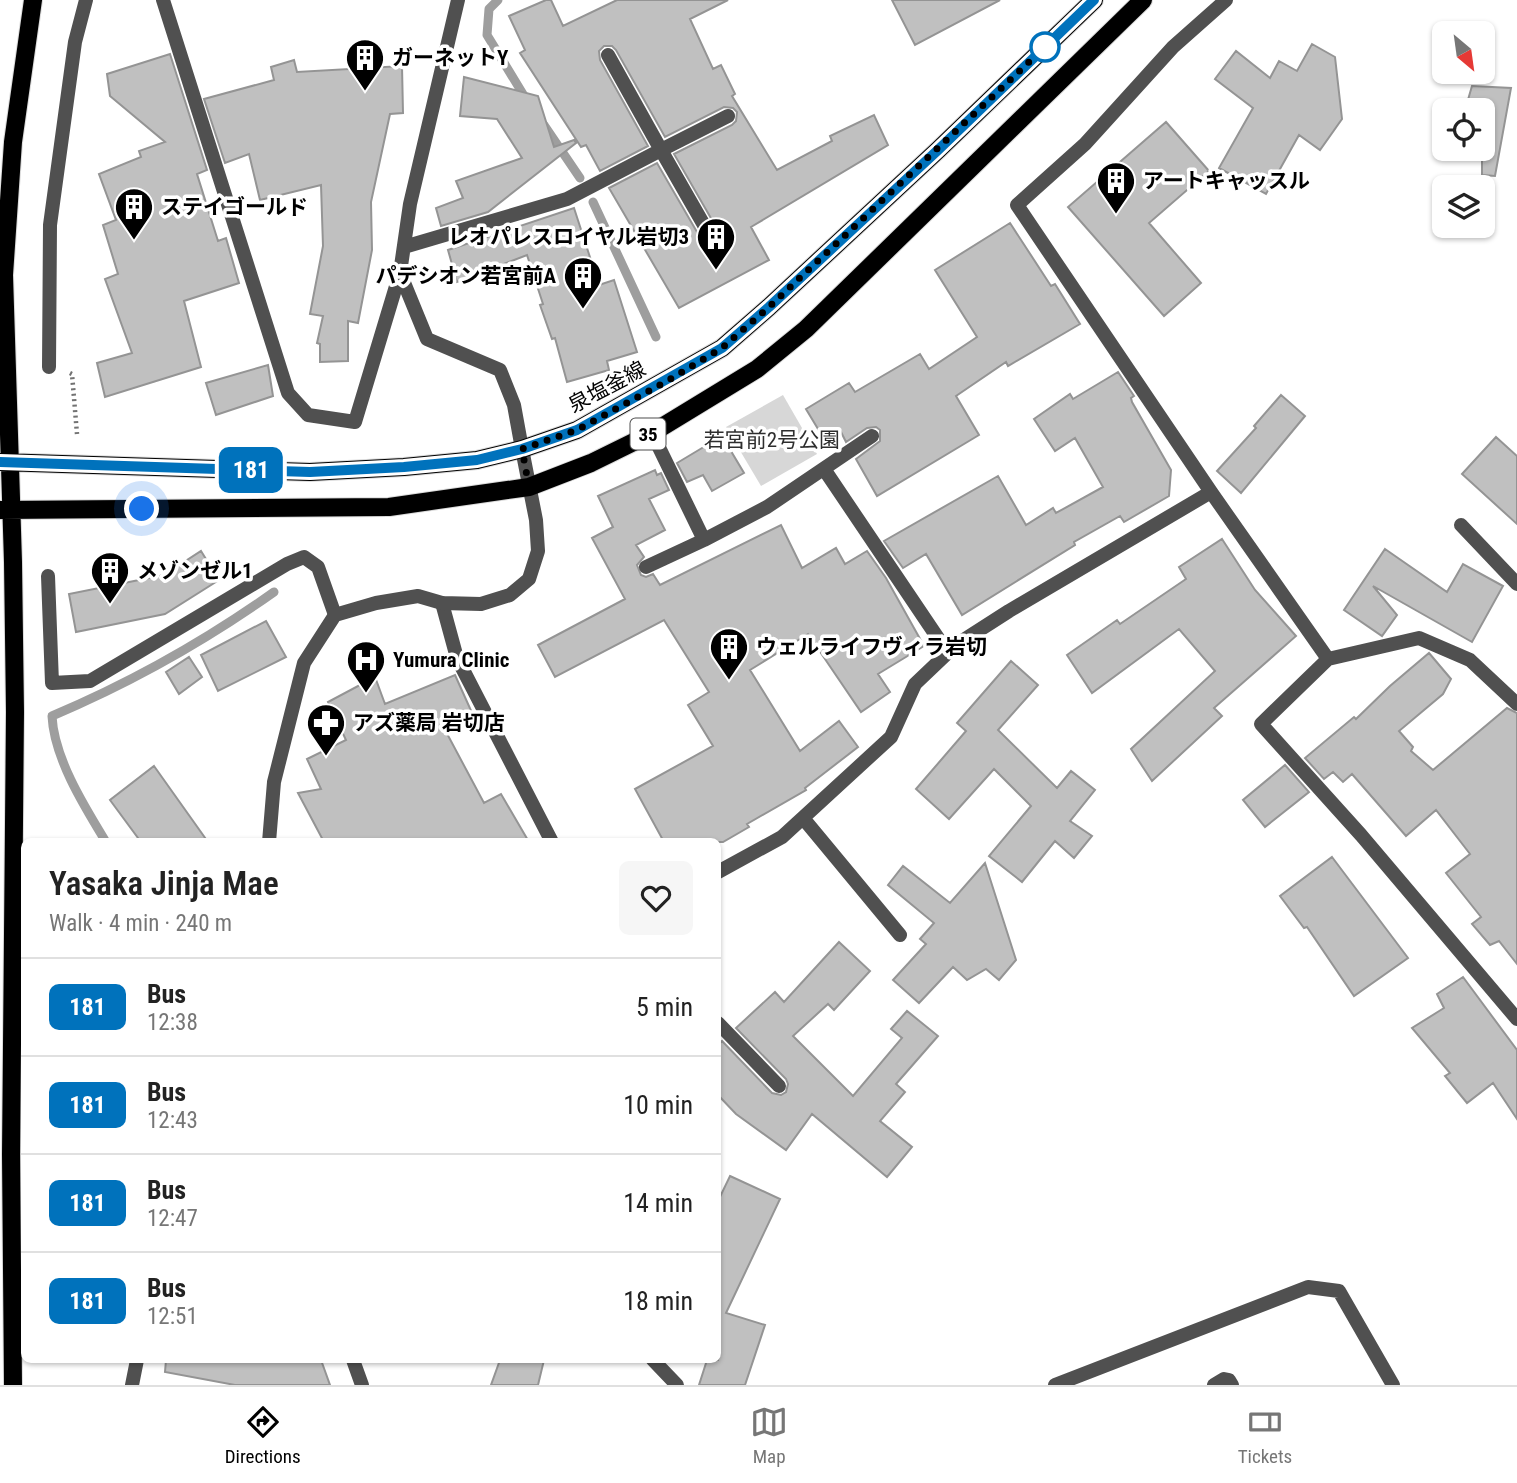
<!DOCTYPE html>
<meta charset="utf-8">
<style>
:root{--surface:#fff;--page:#f6f6f6;--text:#222;--muted:#767676;--line:#e0e0e0;--accent:#000}
body{margin:0;font-family:"Roboto Condensed","Noto Sans JP",sans-serif;background:var(--page);color:var(--text);height:100vh;display:flex;flex-direction:column;font-size:26px;white-space:nowrap}
*{box-sizing:border-box;margin:0}
p{font-size:23px;color:var(--muted)}
.icon{flex:none;width:38px;height:38px;fill:none;stroke:currentColor;stroke-width:2;stroke-linecap:round;stroke-linejoin:round}
.map{position:relative;flex:1;overflow:hidden}
.panel{position:absolute;left:21px;top:838px;width:700px;height:525px;display:flex;flex-direction:column;background:var(--surface);border-radius:10px;box-shadow:0 2px 5px #0004}
.panel>*{flex:none}
.badge{padding:0 14px;border-radius:10px;font-size:24px;line-height:46px}
.needle{width:46px;rotate:151deg}
.tools{position:absolute;left:1432px;top:21px;display:grid;gap:14px}
.tools a{display:grid;place-items:center;width:63px;height:63px;border-radius:10px;background:var(--surface);box-shadow:0 2px 5px #0004;font-size:35px}
.you{position:absolute;width:35px;height:35px;margin:-18px;border:5px solid #fff;border-radius:50%;background:#1a73e8;box-shadow:0 0 0 10px #1a73e833}
.map>.badge{position:absolute;translate:-50% -50%;box-shadow:0 0 0 4px #fff}
.round{display:grid;place-items:center;flex:none;width:74px;height:74px;border-radius:10px;background:var(--page)}
.head{display:flex;align-items:center;justify-content:space-between;height:119px;padding:0 28px}
h1{font-size:33px;font-weight:600;line-height:52px}
ul{padding:0;list-style:none}
li{display:flex;align-items:center;gap:21px;height:98px;padding:0 28px;border-top:2px solid var(--line)}
li div{flex:1}
li b{display:block;font-size:26px}
li em{font-style:normal}
li .badge{min-width:77px;font-weight:700;text-align:center}
.dock{display:flex;justify-content:space-around;align-items:center;height:98px;border-top:2px solid var(--line);background:var(--surface);font-size:19px;color:var(--muted)}
.dock a{display:grid;justify-items:center;gap:4px}
.dock .on{color:var(--accent)}
.map>svg:first-child{display:block}
.green{fill:#d7d7d7}
.lines{fill:none;stroke-linecap:round;stroke-linejoin:round}
.stream{stroke:#9e9e9e;stroke-width:9}
.building{fill:#c0c0c0;stroke:#949494;stroke-width:2}
.primary-casing{stroke:#dbdbdb;stroke-width:20}
.path{stroke:#727272;stroke-width:4.5;stroke-dasharray:2 3.5;stroke-linecap:butt}
.minor{stroke:#505050;stroke-width:14}
.tertiary{stroke:#505050;stroke-width:14}
.primary{stroke:#000;stroke-width:18}
.line-casing{stroke:#fff;stroke-width:16}
.line{stroke:#0072bc;stroke-width:10}
.walk{stroke:#000;stroke-width:7;stroke-dasharray:0 12.6}
.stop-dot{fill:#fff;stroke:#0072bc;stroke-width:3.5}
.labels{text-anchor:middle;stroke-width:7;stroke-linejoin:round;paint-order:stroke}
.shield{fill:#fff;stroke:#4c4c4c;stroke-width:2}
.shield-label{font-size:19px;font-weight:bold;fill:#000}
.poi-label{font-size:21px;font-weight:bold;fill:#000;stroke:#fff;text-anchor:start}
.street-label{font-size:21px;fill:#000;stroke:#fff}
.park-label{font-size:21px;fill:#2e2e2e;stroke:#fff}
</style>
<div class="map">
<svg width="1517" height="1385" viewBox="0 0 1517 1385">
<rect width="100%" height="100%" fill="#fff"/>
<path class="green" d="M783,395L817,454L761,486L726,427Z"/>
<g class="lines">
<path class="stream" d="M498,0L489,9L487,35L526,99
M544,125L580,178
M593,202L656,337
M106,842C84,806 54,758 52,716C130,683 205,641 274,592"/>
</g>
<path class="building" d="M546,0H551L563,26L617,0H728L690,19L713,69L721,65L735,94L732,96L777,170L832,141L830,136L874,115L888,145L751,227L769,260L679,308L609,188L657,163L704,244L711,249L717,247L722,240L720,234L674,154L732,125L736,121L737,112L733,108L724,107L665,137L616,50L612,46H604L599,51L600,60L648,146L600,171L586,145L581,147L520,53L525,50L509,16Z
M892,0H1000L915,45Z
M1312,44L1335,57L1342,119L1320,150L1299,135L1266,194L1219,168L1253,108L1215,79L1236,51L1270,78L1279,61L1297,71Z
M170,54L207,170L197,174L218,241L226,238L239,283L184,301L201,367L105,397L97,363L132,353L105,279L118,274L103,225L116,220L99,174L141,157L139,151L165,142L110,96L107,74Z
M294,60L297,72L402,66L403,113L390,114L371,202L372,250L358,323L348,321V361L320,362V344L317,343L323,316L310,314L323,246L321,185L260,200L249,154L225,163L204,99L274,80L271,67Z
M464,77L538,96L554,147L574,140L576,143L488,212L441,226L436,208L463,198L456,181L522,158L497,119L460,116Z
M1472,86L1511,88L1495,176L1482,175V110H1465Z
M1166,122L1209,171L1149,223L1201,283L1164,316L1068,207Z
M574,208L599,285L614,280L637,352L607,361L609,370L567,382L555,338L552,339L540,305L543,304L527,255L457,282L448,250Z
M1010,223L1051,286L1055,284L1080,324L1008,366L1006,362L956,396L979,435L877,496L856,459L880,441V430L876,427L867,428L846,442L840,430L824,439L806,409L849,383L855,392L920,354L929,369L977,337L935,270Z
M268,365L273,396L216,415L206,383Z
M1118,372L1134,396L1131,398L1132,402L1171,470L1169,496L1124,522L1120,516L1074,542L1075,545L962,615L926,554L903,568L884,541L998,476L1026,525L1053,508L1056,513L1103,487L1075,438L1055,451L1034,419L1070,394L1073,399Z
M1281,395L1305,416L1241,493L1217,471L1256,428L1254,426Z
M722,436L744,473L712,491L703,475L687,482L677,463Z
M1496,437L1517,456V524L1462,474Z
M655,470L657,475L661,473L669,490L649,499L665,530L636,545L644,557L637,565L641,575L646,577L653,574L660,585L781,525L802,568L836,548L845,564L867,551L886,578L924,646L878,674L890,692L861,712L808,634L750,670L800,751L839,721L858,747L805,788L806,790L747,824L749,827L723,842H664L635,789L713,746L688,705L709,692L664,620L555,677L538,645L625,599L592,538L613,527L598,496Z
M1222,539L1255,590L1296,636L1214,708L1222,716L1152,781L1131,749L1215,671L1179,629L1092,693L1067,655L1117,620L1120,624L1186,579L1179,567Z
M1385,549L1447,592L1463,564L1503,586L1472,642L1373,586L1397,615L1382,636L1344,610Z
M201,551L219,580L165,614L76,632L69,594L164,575Z
M266,621L286,657L218,691L201,655Z
M1429,653L1451,679L1443,694L1399,731L1413,747L1411,751L1433,770L1507,708L1517,713V964L1499,941L1490,945L1472,924L1481,917L1446,873L1470,854L1436,810L1406,836L1352,774L1343,782L1333,772L1324,779L1305,758L1354,717L1356,719L1390,686Z
M189,657L202,677L179,694L166,672Z
M1011,661L1038,685L998,730L1057,788L1071,771L1095,790L1070,821L1092,836L1074,858L1055,841L1022,882L989,856L1031,806L994,769L949,819L916,789L966,731L957,723Z
M455,675L473,715L444,728L484,803L501,794L529,842H324L298,793L321,789L307,759L346,740L328,702L375,677L385,704Z
M1285,765L1309,792L1265,827L1243,800Z
M154,766L208,842H141L110,800Z
M1332,857L1408,958L1354,996L1307,927L1304,928L1280,896Z
M985,863L1016,960L999,980L986,969L967,980L953,967L919,1003L893,980L926,944L920,939L934,923L888,885L903,866L950,903Z
M839,942L870,971L834,1010L828,1004L793,1036L853,1096L902,1038L891,1029L907,1011L938,1036L896,1084L905,1092L880,1121L912,1147L887,1177L812,1114L786,1150L736,1114L718,1095V1045L722,1041L772,1093L781,1095L786,1092L788,1084L786,1079L736,1028L775,992L784,1002Z
M1463,977L1517,1050V1119L1493,1083L1467,1103L1445,1076L1450,1073L1412,1028L1444,1008L1437,994Z
M730,1176L780,1199L726,1313L765,1325L745,1385H699L707,1360H718V1201Z
M166,1360H321L330,1385H235L165,1372Z
M500,1360H544L538,1385H491Z"/>
<g class="lines">
<g class="primary-casing">
<path id="primary" d="M0,462L310,472L404,467L477,460L522,449L577,430L722,348L769,307L938,150L1094,0
M0,510L389,507L529,487L591,463L652,433L757,369L806,329L1143,0
M13,1385L11,1155L15,712L13,562L4,275L13,142L33,0"/>
</g>
<path class="path" d="M70,373L72,374L77,434"/>
<path class="minor" d="M163,0L288,393L308,415L355,422L400,273
M458,0L410,204L400,273L427,339L500,370L514,405L522,449
M1226,0L1173,47L1085,144L1017,205L1211,492L1328,659L1261,724L1361,835L1517,1019
M712,239L661,150L728,116
M404,247L567,199L661,150L608,55
M49,367L50,225L75,42L86,0
M652,433L704,540L767,507L872,436
M824,469L948,653
M1461,525L1517,584
M646,567L704,540
M48,576L52,683L90,681L287,564L304,557L318,567L335,615
M442,603L457,658L552,842
M1328,659L1419,638L1470,660L1517,704
M803,818L900,935
M718,872L782,837L891,737L915,684L956,645L1009,611L1211,492
M718,1023L779,1086
M653,1360L677,1385
M132,1385L137,1360
M1055,1385L1308,1287L1339,1291L1393,1385
M1214,1385L1224,1379L1229,1380L1232,1385"/>
<path class="tertiary" d="M269,842L274,782L304,663L335,615L376,603L418,596L442,603L481,604L510,595L529,579L538,551L536,520L522,449
M353,1360L362,1385"/>
<use href="#primary" class="primary"/>
</g>
<g class="lines">
<g class="line-casing">
<path id="line" d="M0,462L310,472L404,467L477,460L522,449L577,430L722,348L769,307L938,150L1094,0"/>
</g>
<use href="#line" class="line"/>
<path class="walk" d="M142,509L389,507L529,487L522,449L577,430L667,381L722,348L769,307L1045,47"/>
</g>
<defs>
<g id="building-pin" transform="scale(2.0125)"><path d="M0 17L-7.5 6A9.5 9.5 0 1 1 7.5 6Z" fill="#000" stroke="#fff"/><path d="M-4-6H4V6H1V3H-1V6H-4ZM-2.5-4.3h1.7v1.8h-1.7ZM.8-4.3h1.7v1.8H.8ZM-2.5-1h1.7V.8h-1.7ZM.8-1h1.7V.8H.8Z" fill="#fff"/></g>
<g id="hospital-pin" transform="scale(2.0125)"><path d="M0 17L-7.5 6A9.5 9.5 0 1 1 7.5 6Z" fill="#000" stroke="#fff"/><path d="M-5-5h3v3.5h4V-5h3V5h-3V1.5h-4V5h-3Z" fill="#fff"/></g>
<g id="pharmacy-pin" transform="scale(2.0125)"><path d="M0 17L-7.5 6A9.5 9.5 0 1 1 7.5 6Z" fill="#000" stroke="#fff"/><path d="M-2-6h4v4h4v4h-4v4h-4v-4h-4v-4h4Z" fill="#fff"/></g>
</defs>
<g fill-rule="evenodd">
<use href="#building-pin" x="365" y="58"/>
<use href="#building-pin" x="1116" y="181"/>
<use href="#building-pin" x="134" y="207"/>
<use href="#building-pin" x="716" y="237"/>
<use href="#building-pin" x="583" y="276"/>
<use href="#building-pin" x="110" y="571"/>
<use href="#building-pin" x="729" y="647"/>
<use href="#hospital-pin" x="366" y="660"/>
<use href="#pharmacy-pin" x="326" y="723"/>
</g>
<circle class="stop-dot" cx="1045" cy="47" r="14"/>
<g class="labels">
<rect class="shield" x="630.5" y="418.5" width="35" height="31" rx="5"/>
<g class="shield-label">
<text x="648" y="441">35</text>
</g>
<g class="poi-label">
<text x="392" y="65">ガーネットY</text>
<text x="1143" y="188">アートキャッスル</text>
<text x="161" y="214">ステイゴールド</text>
<text x="689" y="244" text-anchor="end">レオパレスロイヤル岩切3</text>
<text x="556" y="283" text-anchor="end">パデシオン若宮前A</text>
<text x="137" y="578">メゾンゼル1</text>
<text x="756" y="654">ウェルライフヴィラ岩切</text>
<text x="393" y="667">Yumura Clinic</text>
<text x="353" y="730">アズ薬局 岩切店</text>
</g>
<g class="street-label">
<text transform="translate(607 387) rotate(-28)" y="7">泉塩釜線</text>
</g>
<g class="park-label">
<text x="772" y="447">若宮前2号公園</text>
</g>
</g>
</svg>
<div class="tools">
<a><svg class="needle" viewBox="-14 -14 28 28"><path d="M0-13l5 13h-10z" fill="#e53935"/><path d="M0 13l5-13h-10z" fill="#767676"/></svg></a>
<a><svg class="icon" aria-label="locate" viewBox="0 0 24 24"><circle cx="12" cy="12" r="6"/><path d="M12 2v4M12 18v4M2 12h4M18 12h4"/></svg></a>
<a><svg class="icon" aria-label="layers" viewBox="0 0 24 24"><path d="M12 4l9 5-9 5-9-5zM3 14l9 5 9-5"/></svg></a>
</div>
<div class="you" style="left:142px;top:509px"></div>
<b class="badge" style="left:251px;top:470px;background:#0072bc;color:#fff">181</b>
<section class="panel">
<div class="head"><div><h1>Yasaka Jinja Mae</h1><p>Walk · 4 min · 240 m</p></div><a class="round"><svg class="icon" aria-label="heart" viewBox="0 0 24 24"><path d="M12 20l-8-8c-3-5 5-10 8-4 3-6 11-1 8 4z"/></svg></a></div>
<ul>
<li><span class="badge" style="background:#0072bc;color:#fff">181</span><div><b>Bus</b><p>12:38</p></div><em>5 min</em></li>
<li><span class="badge" style="background:#0072bc;color:#fff">181</span><div><b>Bus</b><p>12:43</p></div><em>10 min</em></li>
<li><span class="badge" style="background:#0072bc;color:#fff">181</span><div><b>Bus</b><p>12:47</p></div><em>14 min</em></li>
<li><span class="badge" style="background:#0072bc;color:#fff">181</span><div><b>Bus</b><p>12:51</p></div><em>18 min</em></li>
</ul>
</section>
</div>
<nav class="dock">
<a class="on"><svg class="icon" aria-label="directions" viewBox="0 0 24 24"><path d="M12 3l9 9-9 9-9-9zM9 14v-3h6M13 9l2 2-2 2"/></svg>Directions</a>
<a><svg class="icon" aria-label="map" viewBox="0 0 24 24"><path d="M3 6l6-2 6 2 6-2v14l-6 2-6-2-6 2zM9 4v14M15 6v14"/></svg>Map</a>
<a><svg class="icon" aria-label="tickets" viewBox="0 0 24 24"><path d="M3 7h18v10H3zM15 7v10"/></svg>Tickets</a>
</nav>
